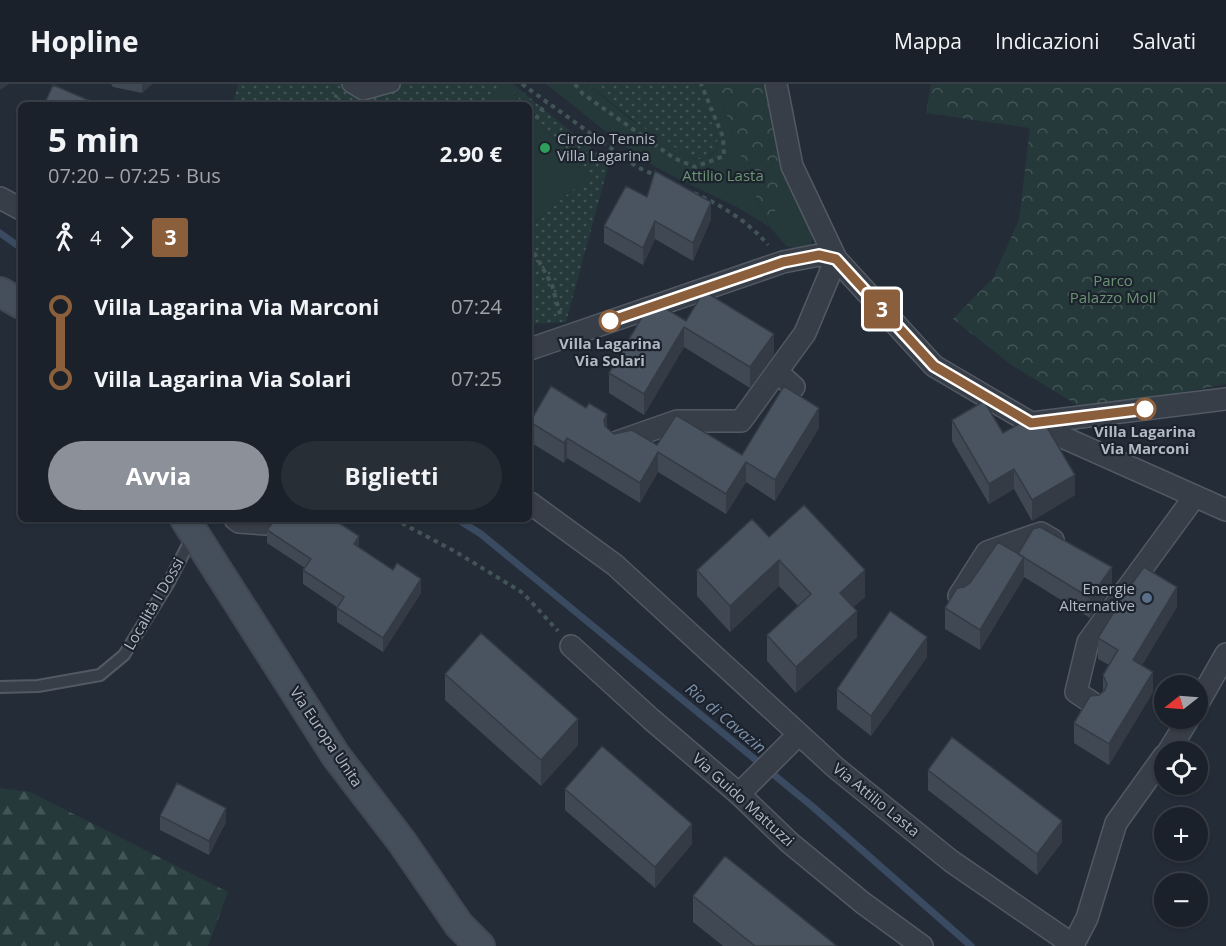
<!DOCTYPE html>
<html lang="it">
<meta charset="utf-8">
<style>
:root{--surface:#1b212a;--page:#282e36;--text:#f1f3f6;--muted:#a0a3a8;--line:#393e47;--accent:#8c9099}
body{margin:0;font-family:"Open Sans",sans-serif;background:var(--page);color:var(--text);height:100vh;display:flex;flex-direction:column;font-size:22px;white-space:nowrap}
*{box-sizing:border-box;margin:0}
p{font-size:20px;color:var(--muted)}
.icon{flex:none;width:33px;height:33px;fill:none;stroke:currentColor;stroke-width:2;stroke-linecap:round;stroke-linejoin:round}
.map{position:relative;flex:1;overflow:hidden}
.panel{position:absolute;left:18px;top:18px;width:514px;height:420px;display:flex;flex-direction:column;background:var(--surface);border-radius:9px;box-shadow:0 2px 4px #0004,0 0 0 2px var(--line)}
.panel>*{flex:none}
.badge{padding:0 12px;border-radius:4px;font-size:21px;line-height:39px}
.needle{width:39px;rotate:253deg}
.buttons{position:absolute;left:1154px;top:591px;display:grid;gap:12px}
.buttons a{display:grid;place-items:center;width:54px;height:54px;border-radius:50%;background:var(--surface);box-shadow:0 2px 4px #0004,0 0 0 2px var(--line);font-size:30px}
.map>.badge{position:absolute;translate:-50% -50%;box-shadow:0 0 0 3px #fff}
.legs{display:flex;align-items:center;gap:9px;height:66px;padding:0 30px;font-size:20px}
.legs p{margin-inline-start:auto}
.head{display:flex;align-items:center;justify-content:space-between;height:102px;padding:0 30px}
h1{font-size:33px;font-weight:700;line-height:45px}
.action{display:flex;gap:12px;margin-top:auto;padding:12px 30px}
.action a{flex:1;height:69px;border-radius:36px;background:var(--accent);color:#fff;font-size:24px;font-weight:700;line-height:69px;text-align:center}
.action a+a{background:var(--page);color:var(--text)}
ul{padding:0 30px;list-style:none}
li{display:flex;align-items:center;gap:21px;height:72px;font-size:22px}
li i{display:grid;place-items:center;width:9px;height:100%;margin:0 8px;background:currentColor}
li i::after{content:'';width:15px;height:15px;margin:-8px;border:4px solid;border-radius:50%;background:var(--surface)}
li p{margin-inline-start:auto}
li:first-child i{background:linear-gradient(#0000 50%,currentColor 0)}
li:last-child i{background:linear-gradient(currentColor 50%,#0000 0)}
header{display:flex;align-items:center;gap:36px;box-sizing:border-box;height:84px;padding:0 30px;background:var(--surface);border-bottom:2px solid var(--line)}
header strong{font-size:28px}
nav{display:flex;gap:33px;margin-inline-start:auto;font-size:21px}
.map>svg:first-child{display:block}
.grass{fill:url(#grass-dots)}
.forest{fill:url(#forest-firs)}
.park{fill:url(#park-crowns)}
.garden{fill:#26393a}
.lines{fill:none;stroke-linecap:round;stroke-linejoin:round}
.stream{stroke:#3a4a60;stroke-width:7}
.service-casing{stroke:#525963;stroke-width:14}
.pedestrian-casing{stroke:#525963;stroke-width:18}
.minor-casing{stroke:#525963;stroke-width:24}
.secondary-casing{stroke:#404751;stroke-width:32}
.path{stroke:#435456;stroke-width:4;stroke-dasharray:4.5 4.5;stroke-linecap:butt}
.service{stroke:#373e48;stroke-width:10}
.pedestrian{stroke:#373e48;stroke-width:15}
.minor{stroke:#373e48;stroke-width:21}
.secondary{stroke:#454e5b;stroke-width:28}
.wall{fill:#404853}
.shaded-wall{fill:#343b44}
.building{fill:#4a5461;stroke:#343b44;stroke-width:1.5}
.line-1-casing{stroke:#fff;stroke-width:14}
.line-1{stroke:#8b5e3c;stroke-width:9}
.leisure-dot{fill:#2e9e5b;stroke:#1c232d;stroke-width:2}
.stop-1-dot{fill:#fff;stroke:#8b5e3c;stroke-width:3}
.service-dot{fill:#5c6f8a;stroke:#1c232d;stroke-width:2}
.labels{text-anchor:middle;stroke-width:4.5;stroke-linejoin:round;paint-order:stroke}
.poi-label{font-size:15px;fill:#b2b9c4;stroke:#1c232d;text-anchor:start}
.park-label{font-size:15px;fill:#6b9374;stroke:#1c232d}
.stop-label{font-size:15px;font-weight:bold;fill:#b2b9c4;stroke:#1c232d}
.street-label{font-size:15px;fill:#b2b9c4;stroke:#1c232d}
.water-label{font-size:16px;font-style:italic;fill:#7c90aa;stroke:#1c232d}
</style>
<header>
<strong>Hopline</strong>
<nav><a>Mappa</a><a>Indicazioni</a><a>Salvati</a></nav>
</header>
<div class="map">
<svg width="1226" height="862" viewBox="0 0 1226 862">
<defs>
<pattern id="grass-dots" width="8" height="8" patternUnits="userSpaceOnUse" patternTransform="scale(1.5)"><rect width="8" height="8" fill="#26393a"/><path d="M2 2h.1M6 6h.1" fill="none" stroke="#435455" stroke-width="1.8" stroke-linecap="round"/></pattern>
<pattern id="forest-firs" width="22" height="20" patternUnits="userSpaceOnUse" patternTransform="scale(1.5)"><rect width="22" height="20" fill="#26393a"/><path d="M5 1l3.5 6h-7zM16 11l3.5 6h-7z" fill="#435455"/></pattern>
<pattern id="park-crowns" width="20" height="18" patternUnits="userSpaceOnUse" patternTransform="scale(1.5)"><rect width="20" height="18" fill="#26393a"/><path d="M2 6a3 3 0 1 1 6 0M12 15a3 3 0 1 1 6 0" fill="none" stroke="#435455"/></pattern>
</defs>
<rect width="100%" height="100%" fill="#242c38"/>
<path class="grass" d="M238,0H513L609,79L566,238L530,240V143L587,93L530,28V21H524L506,0L481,21H233Z
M588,0H695L718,53L716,66L705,75C678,79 612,17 588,0Z"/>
<path class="forest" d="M0,704L30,708L228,808L208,862H0Z"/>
<path class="park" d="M716,0H767L788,96L770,143L752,104Z
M931,0H1226V300L1087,327L1013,282L953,235L993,194L1019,136L1030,44L926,29Z"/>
<path class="garden" d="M506,0L524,21H481Z
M546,0H588L631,36L692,74C702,77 709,75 716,66L718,53L695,0H716L752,104L769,142L788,96L814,148L810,164L801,166L786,162L770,143L735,122L678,95L638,73Z
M530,28L587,93L530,143Z"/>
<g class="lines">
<path class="stream" d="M0,149L21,164
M457,435L481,450L813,723L971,862"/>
<g class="service-casing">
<path id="service" d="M0,603L38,602L100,591L124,571L168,500L193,451"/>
</g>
<g class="pedestrian-casing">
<path id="pedestrian" d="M350,0L363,8L392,0"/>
</g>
<g class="minor-casing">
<path id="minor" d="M776,0L792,82L836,175L934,282L1031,339L1226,426
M0,114L21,125
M530,265L783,178L819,171L836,175
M777,288L794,303
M1032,339L1226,315
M617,358L677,337H741L805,249L836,175
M530,419L615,481L836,684L951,777L1073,861L1087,834L1116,739L1164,672
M235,435L239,438L266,440
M959,512L987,468L1041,449L1053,456
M571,562L651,635L739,710L790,759L863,819L922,862
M1094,620L1076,608L1088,558L1195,412
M1197,621L1226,570
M1168,668L1189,634
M739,710L799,650"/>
</g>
<g class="secondary-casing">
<path id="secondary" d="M0,208L21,220
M185,435L336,672L402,758L459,841L480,862"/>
</g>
<path class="path" d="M522,0L637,83L657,92
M575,0L583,10L674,74L695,83L724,72L723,53L701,0
M330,21L337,11
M536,35L546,18
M694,109C721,121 749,138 768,161
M530,161L552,201L560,230
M394,435L456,468L523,509L558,547"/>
<use href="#service" class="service"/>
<use href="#pedestrian" class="pedestrian"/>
<use href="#minor" class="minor"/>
<use href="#secondary" class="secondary"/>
</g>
<path class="wall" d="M111,0H152L142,9L113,3Z
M647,113L711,135L693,177L655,155L643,181L604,159V142Z
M686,237L774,270L750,304L684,263L644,331L609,309V289Z
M530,336L607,344L614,350L657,361L742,371L819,344L775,417L746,398L726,430L658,388L640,419L567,374L564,379L530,358Z
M952,336L1003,349L1075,411L1032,437L1014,405L989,420L952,357Z
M343,435V441L359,463L421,509L383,568L337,538V523L303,500V486L305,484L267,459V446Z
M769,453L865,513L853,523L857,553L796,609L767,577V551L798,522L779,502L730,548L697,512V486Z
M1018,470L1112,503L1090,534L1024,493L980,566L945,545V524L964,503Z
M1177,523L1142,581L1153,608L1109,681L1074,659V639L1103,608V591L1109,581L1098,575V554L1112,532V527Z
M927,573L871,652L837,625V605Z
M445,590L578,661L541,702L445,616Z
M928,686L1062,758L1037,791L928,706Z
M565,705L692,760L655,804L565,726Z
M160,732L226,738L209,771L160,746Z
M693,812L837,862H723L693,838Z"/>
<path class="shaded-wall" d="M0,0H9L0,6Z
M142,0H152L142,9Z
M711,118V135L693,177V159Z
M655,137V155L643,181V164Z
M533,168V182L530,185V171Z
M684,243V263L644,331V310Z
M774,250V270L750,304V283Z
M819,324V344L775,417V396Z
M607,330V351L604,336Z
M567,354V374L564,379V359Z
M658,368V388L640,419V399Z
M746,378V398L726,430V410Z
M1014,385V405L989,420V400Z
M1075,391V411L1032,437V416Z
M359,452V466L354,460Z
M1024,473V494L980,566V546Z
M779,476V502L730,548V522Z
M1112,483V503L1090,534V514Z
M865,486V513L840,535V509Z
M421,495V509L383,568V554Z
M1177,503V523L1133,596V576Z
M857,527V553L796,609V583Z
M927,553V573L871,652V632Z
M1153,588V608L1109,681V660Z
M578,635V661L541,702V676Z
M226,724V738L209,771V757Z
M1062,737V758L1037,791V770Z
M692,740V760L655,804V783Z"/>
<path class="building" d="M53,1L100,21H44Z
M655,87L711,118L693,159L655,137L643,164L604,142L626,102L647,113Z
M704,207L774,250L750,283L684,243L644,310L609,289L652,216L686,237Z
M551,302L586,324L589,319L607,330L604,336L605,342L614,350L632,346L657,361L676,331L742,371L784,302L819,324L775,396L746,378L726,410L658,368L640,399L567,354L564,359L530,338Z
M984,317L1003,349L1031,333L1044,338L1075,391L1032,416L1014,385L989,400L952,336Z
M804,421L865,486L840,509L857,527L796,583L767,551L811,510L779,476L730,522L697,486L752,435L769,453Z
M275,435H342L339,439L359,452L354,460L393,486L397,479L421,495L383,554L337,524L344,513L303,486L311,475L267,446Z
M1040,443L1112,483L1090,514L1018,470L1033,445Z
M998,458L1024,473L980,546L945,524L957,504L964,503L970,499Z
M1144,483L1177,503L1133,576L1153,588L1109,660L1074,639L1090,612L1099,611L1105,606L1107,600L1103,591L1118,566L1098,554L1114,528L1112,527Z
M890,527L927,553L871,632L837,605Z
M481,549L578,635L541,676L445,590Z
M952,653L1062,737L1037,770L928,686Z
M602,662L692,740L655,783L565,705Z
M177,699L226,724L209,757L160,732Z
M725,772L837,862H755L693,812Z"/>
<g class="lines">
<g class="line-1-casing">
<path id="line-1" d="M610,237L783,178L819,171L836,175L934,282L1031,339L1145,325"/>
</g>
<use href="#line-1" class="line-1"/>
</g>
<circle class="leisure-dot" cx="545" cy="64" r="6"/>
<g class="stop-1-dot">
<circle cx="610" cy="237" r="10"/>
<circle cx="1145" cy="325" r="10"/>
</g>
<circle class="service-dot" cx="1147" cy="514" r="6"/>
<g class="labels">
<g class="poi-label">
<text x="557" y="60">Circolo Tennis<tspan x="557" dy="17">Villa Lagarina</tspan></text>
<text x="1135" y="510" text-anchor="end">Energie<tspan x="1135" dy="17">Alternative</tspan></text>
</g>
<g class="park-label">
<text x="723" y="97">Attilio Lasta</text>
<text x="1113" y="202">Parco<tspan x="1113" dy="17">Palazzo Moll</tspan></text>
</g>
<g class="stop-label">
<text x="610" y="265">Villa Lagarina<tspan x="610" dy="17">Via Solari</tspan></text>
<text x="1145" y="353">Villa Lagarina<tspan x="1145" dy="17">Via Marconi</tspan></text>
</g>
<g class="street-label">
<text transform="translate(154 520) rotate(-60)" y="5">Località I Dossi</text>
<text transform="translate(326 653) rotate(56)" y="5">Via Europa Unita</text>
<text transform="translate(743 716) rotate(42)" y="5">Via Guido Mattuzzi</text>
<text transform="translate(876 716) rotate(39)" y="5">Via Attilio Lasta</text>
</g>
<g class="water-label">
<text transform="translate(726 634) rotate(40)" y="6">Rio di Cavazin</text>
</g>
</g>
</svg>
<div class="buttons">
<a><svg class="needle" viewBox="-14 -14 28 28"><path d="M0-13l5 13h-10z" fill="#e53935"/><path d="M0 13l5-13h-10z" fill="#a0a3a8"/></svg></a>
<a><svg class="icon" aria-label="locate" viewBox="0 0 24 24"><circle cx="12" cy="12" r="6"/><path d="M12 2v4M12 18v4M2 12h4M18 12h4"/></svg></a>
<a>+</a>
<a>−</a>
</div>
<b class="badge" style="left:882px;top:225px;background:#8b5e3c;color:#fff">3</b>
<section class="panel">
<div class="head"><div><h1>5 min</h1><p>07:20 – 07:25 · Bus</p></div><b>2.90 €</b></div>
<div class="legs"><svg class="icon" aria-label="walk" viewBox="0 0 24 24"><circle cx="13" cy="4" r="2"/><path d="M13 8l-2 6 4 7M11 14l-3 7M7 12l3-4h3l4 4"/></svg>4<svg class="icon" aria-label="forward" viewBox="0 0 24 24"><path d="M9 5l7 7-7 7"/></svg><b class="badge" style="background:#8b5e3c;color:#fff">3</b></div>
<ul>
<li><i style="color:#8b5e3c"></i><b>Villa Lagarina Via Marconi</b><p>07:24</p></li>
<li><i style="color:#8b5e3c"></i><b>Villa Lagarina Via Solari</b><p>07:25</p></li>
</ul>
<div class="action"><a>Avvia</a><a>Biglietti</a></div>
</section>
</div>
